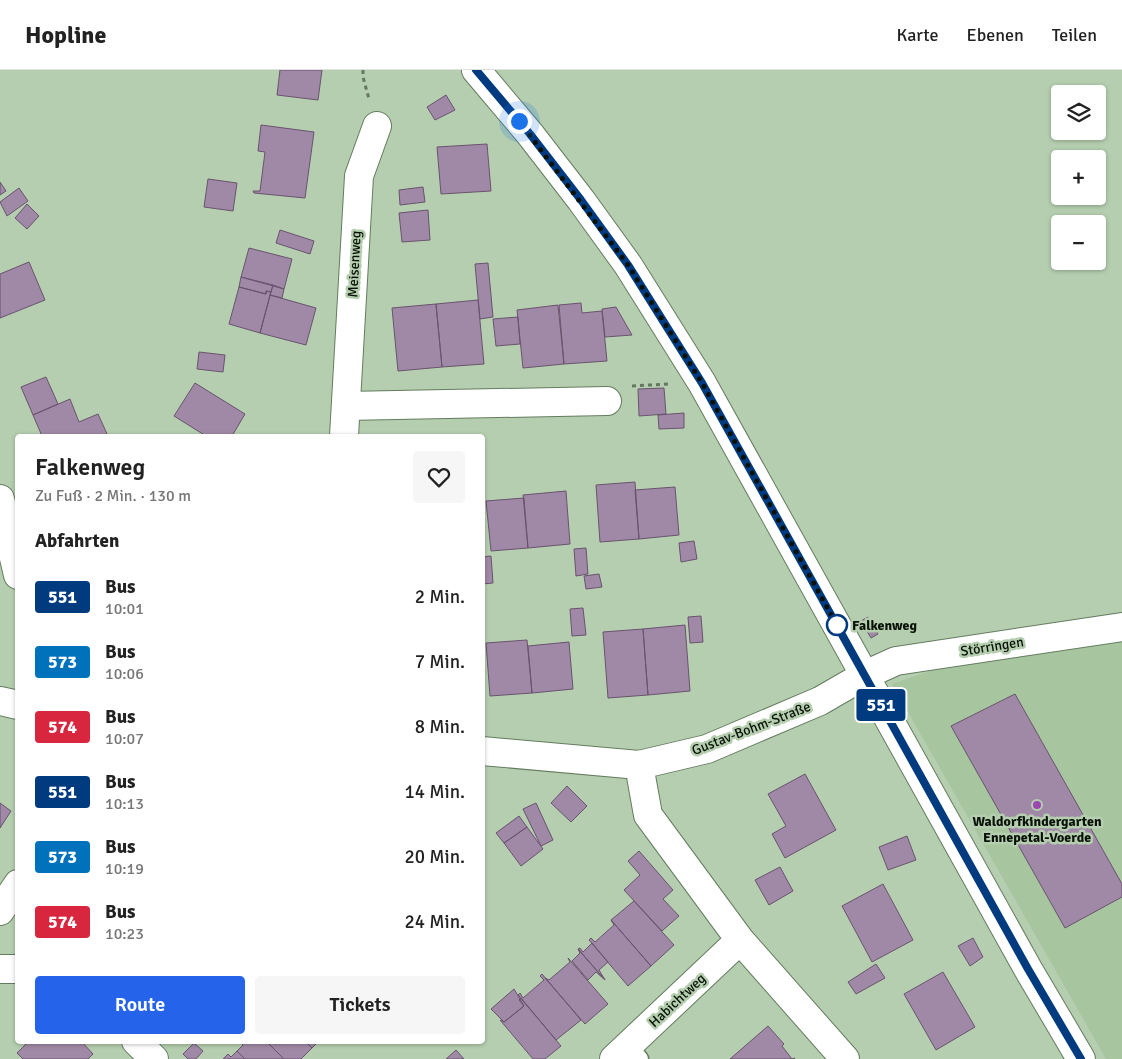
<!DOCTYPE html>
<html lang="de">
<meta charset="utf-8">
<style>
:root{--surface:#fff;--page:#f6f6f6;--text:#222;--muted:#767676;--line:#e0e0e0;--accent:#2563eb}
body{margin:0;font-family:Signika,sans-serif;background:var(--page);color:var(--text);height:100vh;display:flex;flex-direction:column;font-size:19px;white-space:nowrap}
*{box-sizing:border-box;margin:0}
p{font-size:16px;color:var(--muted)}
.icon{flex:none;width:28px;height:28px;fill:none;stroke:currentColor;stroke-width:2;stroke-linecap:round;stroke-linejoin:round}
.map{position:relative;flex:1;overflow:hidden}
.panel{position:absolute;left:15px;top:364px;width:470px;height:610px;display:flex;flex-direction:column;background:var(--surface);border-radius:5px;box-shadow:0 1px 4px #0004}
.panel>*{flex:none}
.badge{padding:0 10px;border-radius:4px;font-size:18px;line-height:32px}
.fabs{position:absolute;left:1051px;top:15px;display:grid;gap:10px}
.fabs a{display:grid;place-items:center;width:55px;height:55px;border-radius:5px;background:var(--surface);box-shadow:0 1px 4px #0004;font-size:25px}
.you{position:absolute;width:25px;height:25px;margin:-12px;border:4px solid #fff;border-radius:50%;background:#1a73e8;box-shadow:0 0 0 8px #1a73e833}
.map>.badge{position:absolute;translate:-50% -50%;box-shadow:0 0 0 2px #fff}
h2{padding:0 20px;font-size:19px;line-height:45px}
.round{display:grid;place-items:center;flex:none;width:52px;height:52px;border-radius:5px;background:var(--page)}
.headline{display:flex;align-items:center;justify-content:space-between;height:85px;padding:0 20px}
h1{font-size:24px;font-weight:600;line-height:38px}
.button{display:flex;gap:10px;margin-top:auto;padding:10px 20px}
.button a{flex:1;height:58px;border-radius:5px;background:var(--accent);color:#fff;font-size:20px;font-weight:600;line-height:58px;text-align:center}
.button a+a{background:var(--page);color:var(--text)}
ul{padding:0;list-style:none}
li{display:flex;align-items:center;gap:15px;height:65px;padding:0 20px}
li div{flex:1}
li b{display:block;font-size:19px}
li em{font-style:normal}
li .badge{min-width:55px;font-weight:700;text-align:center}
header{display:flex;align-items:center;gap:30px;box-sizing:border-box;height:70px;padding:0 25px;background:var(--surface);border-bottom:1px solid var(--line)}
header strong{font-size:24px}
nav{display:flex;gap:28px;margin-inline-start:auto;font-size:18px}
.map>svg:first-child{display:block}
.built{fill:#a7c59f}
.building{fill:#a089a6;stroke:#69536e}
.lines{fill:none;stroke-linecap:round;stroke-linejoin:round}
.lane-casing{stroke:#647c5f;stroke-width:19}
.street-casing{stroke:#647c5f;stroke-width:30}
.path{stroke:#657661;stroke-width:3;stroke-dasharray:4 4;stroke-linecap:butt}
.lane{stroke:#fff;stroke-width:16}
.street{stroke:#fff;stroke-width:28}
.line-casing{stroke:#fff;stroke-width:11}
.line{stroke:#003b80;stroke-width:8}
.walk{stroke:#091107;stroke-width:5;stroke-dasharray:0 9}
.stop-dot{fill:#fff;stroke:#003b80;stroke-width:2.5}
.poi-dot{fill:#9d45b1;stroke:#b5ceaf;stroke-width:2}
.labels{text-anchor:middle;stroke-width:5;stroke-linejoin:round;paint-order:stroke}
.street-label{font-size:14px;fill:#091107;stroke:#b5ceaf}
.stop-label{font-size:14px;font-weight:bold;fill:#091107;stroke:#b5ceaf;text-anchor:start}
.poi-label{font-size:14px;font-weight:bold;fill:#091107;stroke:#b5ceaf}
</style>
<header>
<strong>Hopline</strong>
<nav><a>Karte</a><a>Ebenen</a><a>Teilen</a></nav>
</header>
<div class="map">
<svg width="1122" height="989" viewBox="0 0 1122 989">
<rect width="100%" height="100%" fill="#b5ceaf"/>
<path class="built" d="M1122,570V989H1106L892,614L930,601Z"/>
<path class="building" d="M280,0H322L318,30L277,25Z
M446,25L455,40L435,50L427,37Z
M261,55L314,62L305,128L254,123L253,121H260L265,82L258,81Z
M487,74L491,121L441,124L437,77Z
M208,109L237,113L233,141L204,137Z
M0,112L6,121L0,125Z
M423,117L425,132L400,135L399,120Z
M19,118L28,131L7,146L0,132Z
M27,134L39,146L27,159L15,148Z
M428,140L430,170L402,172L399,143Z
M280,160L314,171L310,184L276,173Z
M249,178L292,189L284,219L241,207Z
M29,192L45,230L0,248V204Z
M488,193L493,247L480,249L475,194Z
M241,207L273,215L271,222L266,221V224L239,217Z
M273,215L284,219L282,228L270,225Z
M239,217L266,224V221L271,222L260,263L229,254Z
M270,225L316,238L306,275L260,263Z
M478,230L484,294L442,297L436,234Z
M581,233L582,243L602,241L607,291L564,294L559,235Z
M436,234L442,297L398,301L392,238Z
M558,235L564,294L523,298L517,240Z
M616,237L632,265L605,267L602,239Z
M518,247L520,274L496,276L493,249Z
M199,282L225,285L223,302L197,299Z
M46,307L58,334L33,345L21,317Z
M195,313L245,344L232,366H206L174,346Z
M664,318L666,344L639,346L638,319Z
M70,329L79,352L98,344L108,366H42L33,345Z
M684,343V358L659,359L658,345Z
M635,412L639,469L600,472L596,415Z
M675,417L679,465L639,469L635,420Z
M566,421L570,474L528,478L523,425Z
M524,428L528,478L491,481L486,431Z
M694,471L697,489L681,492L679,473Z
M586,478L588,504L576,506L574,479Z
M491,486L493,513L482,514V487Z
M599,504L602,517L586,519L584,506Z
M583,538L586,565L572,566L570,539Z
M701,546L703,572L690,573L688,547Z
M868,547L878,564L871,568L861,551Z
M685,555L690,621L648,625L643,559Z
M643,559L648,625L608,628L603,562Z
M527,570L532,623L490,626L486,573Z
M569,572L573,619L532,623L528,576Z
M1015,624L1122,814V827L1065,858L951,656Z
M805,704L836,760L785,788L772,764L786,756L768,724Z
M567,716L587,736L571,752L551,733Z
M0,733L11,741L0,758Z
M536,733L553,770L541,776L523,739Z
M519,746L527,757L504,773L496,763Z
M527,757L543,779L521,796L504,773Z
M907,766L916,790L888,800L879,777Z
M639,781L673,820L663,829L679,846L662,861L624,820L640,805L628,791Z
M780,797L793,821L769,835L755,810Z
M883,814L913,870L872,892L842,836Z
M634,831L674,875L651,896L611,850Z
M611,850L651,896L628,916L589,870L591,868L595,872L614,855Z
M973,868L983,887L970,896L958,876Z
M592,873L608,892L599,900L605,910L578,879L580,878L583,882Z
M578,879L605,910L596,902L588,910L572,891L580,883Z
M568,888L608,934L585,954L545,908L549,910L570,892Z
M876,894L885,908L856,924L848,912Z
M943,902L975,957L936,980L904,924Z
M542,904L581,950L556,970L518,925L520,923L523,928L544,910L540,906Z
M514,919L524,936L504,952L491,939Z
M521,928L561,976L545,989H533L500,950L504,952L524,936L519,930Z
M768,956L784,974L782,976L792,989L795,988L794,989H730Z
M29,971H81L93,984L88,989H23L17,983Z
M240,971H266L284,989H245L237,981L243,975Z
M266,971H305L312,978L301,989H284Z
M305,971H319L312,978Z
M194,973L203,981L196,989H188L183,984Z
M456,980L464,989H446Z
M237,981L245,989H223L228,984L231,987Z"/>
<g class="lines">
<g class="lane-casing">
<path id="lane" d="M628,975L640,989"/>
</g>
<g class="street-casing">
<path id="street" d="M476,0L530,64L581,130L628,195L702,313L1028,899L1081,989
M346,336L607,331
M344,366L359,106L377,56
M0,429L18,505
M0,631L18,635
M482,681L639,695L707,679L820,631L865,605L896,591L1122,557
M639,695L648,745L740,870L845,989
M0,841L18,814
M0,899H18
M136,971L154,989
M614,989L740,870"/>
</g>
<path class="path" d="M363,0V7L369,29
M632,316L668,314"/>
<use href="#lane" class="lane"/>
<use href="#street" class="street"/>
</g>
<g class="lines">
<g class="line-casing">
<path id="line" d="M476,0L530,64L581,130L628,195L702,313L1028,899L1081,989"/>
</g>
<use href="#line" class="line"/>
<path class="walk" d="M519,51L628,195L702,313L837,555"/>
</g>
<circle class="stop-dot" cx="837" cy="555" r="10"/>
<circle class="poi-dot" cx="1037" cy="735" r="5"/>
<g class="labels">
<g class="street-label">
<text transform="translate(354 194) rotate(-87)" y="5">Meisenweg</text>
<text transform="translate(992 576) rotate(-9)" y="5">Störringen</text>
<text transform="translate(751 658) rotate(-21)" y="5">Gustav-Bohm-Straße</text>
<text transform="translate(677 930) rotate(-43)" y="5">Habichtweg</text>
</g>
<g class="stop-label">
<text x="852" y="560">Falkenweg</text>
</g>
<g class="poi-label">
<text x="1037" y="756">Waldorfkindergarten<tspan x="1037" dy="16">Ennepetal-Voerde</tspan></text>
</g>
</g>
</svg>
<div class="fabs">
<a><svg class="icon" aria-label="layers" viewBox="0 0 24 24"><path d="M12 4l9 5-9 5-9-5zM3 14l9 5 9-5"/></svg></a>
<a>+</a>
<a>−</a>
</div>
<div class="you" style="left:519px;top:51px"></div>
<b class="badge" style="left:881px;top:635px;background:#003b80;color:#fff">551</b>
<section class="panel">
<div class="headline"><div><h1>Falkenweg</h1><p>Zu Fuß · 2 Min. · 130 m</p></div><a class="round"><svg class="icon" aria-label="heart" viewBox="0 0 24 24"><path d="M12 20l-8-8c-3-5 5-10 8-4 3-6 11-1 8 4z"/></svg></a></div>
<h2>Abfahrten</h2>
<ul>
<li><span class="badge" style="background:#003b80;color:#fff">551</span><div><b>Bus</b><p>10:01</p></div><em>2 Min.</em></li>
<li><span class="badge" style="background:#0072bc;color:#fff">573</span><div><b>Bus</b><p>10:06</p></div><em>7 Min.</em></li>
<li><span class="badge" style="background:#d7263d;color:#fff">574</span><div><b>Bus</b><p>10:07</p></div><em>8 Min.</em></li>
<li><span class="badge" style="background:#003b80;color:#fff">551</span><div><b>Bus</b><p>10:13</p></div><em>14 Min.</em></li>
<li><span class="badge" style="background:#0072bc;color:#fff">573</span><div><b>Bus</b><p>10:19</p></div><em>20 Min.</em></li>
<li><span class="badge" style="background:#d7263d;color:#fff">574</span><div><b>Bus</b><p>10:23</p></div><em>24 Min.</em></li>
</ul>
<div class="button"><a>Route</a><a>Tickets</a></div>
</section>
</div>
